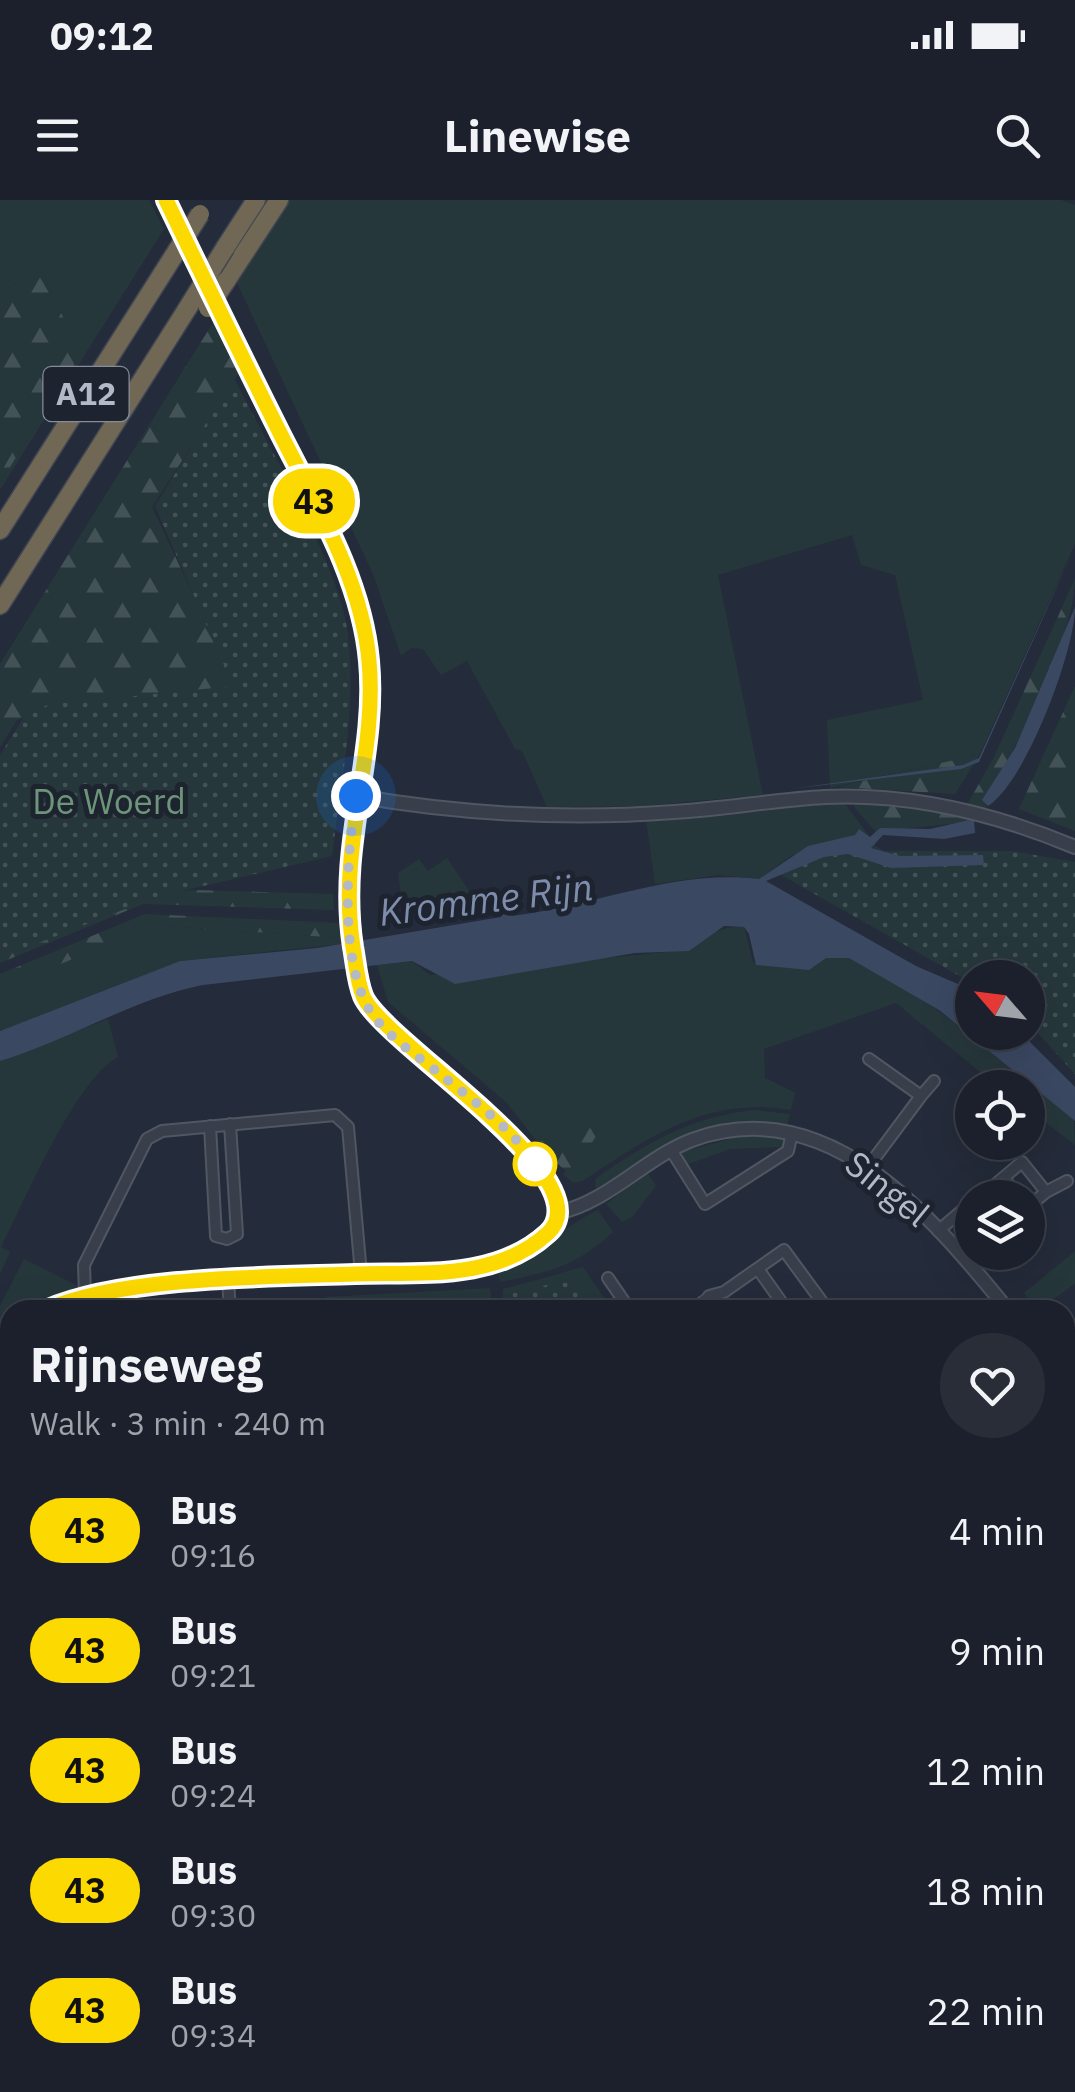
<!DOCTYPE html>
<meta charset="utf-8">
<style>
:root{--surface:#1b202c;--page:#282d38;--text:#f1f3f6;--muted:#a0a3a9;--line:#393e48}
body{margin:0;font-family:"IBM Plex Sans",sans-serif;background:var(--page);color:var(--text);height:100vh;display:flex;flex-direction:column;font-size:38px;white-space:nowrap}
*{box-sizing:border-box;margin:0}
p{font-size:32px;color:var(--muted)}
.icon{flex:none;width:55px;height:55px;fill:none;stroke:currentColor;stroke-width:2;stroke-linecap:round;stroke-linejoin:round}
.map{position:relative;flex:1;overflow:hidden}
.details{position:absolute;left:0px;top:1100px;width:1075px;height:792px;display:flex;flex-direction:column;background:var(--surface);border-radius:30px 30px 0 0;box-shadow:0 10px 40px #0002,0 0 0 2px var(--line)}
.details>*{flex:none}
.badge{padding:0 20px;border-radius:32px;font-size:35px;line-height:65px}
.needle{width:65px;rotate:298deg}
.tools{position:absolute;left:955px;top:760px;display:grid;gap:20px}
.tools a{display:grid;place-items:center;width:90px;height:90px;border-radius:50%;background:var(--surface);box-shadow:0 10px 40px #0002,0 0 0 2px var(--line);font-size:50px}
.you{position:absolute;width:50px;height:50px;margin:-25px;border:8px solid #fff;border-radius:50%;background:#1a73e8;box-shadow:0 0 0 15px #1a73e833}
.map>.badge{position:absolute;translate:-50% -50%;box-shadow:0 0 0 5px #fff}
.round{display:grid;place-items:center;flex:none;width:105px;height:105px;border-radius:52px;background:var(--page)}
.overview{display:flex;align-items:center;justify-content:space-between;height:170px;padding:0 30px}
h1{font-size:48px;font-weight:800;line-height:75px}
ul{padding:0;list-style:none}
li{display:flex;align-items:center;gap:30px;height:120px;padding:0 30px}
li div{flex:1}
li b{display:block;font-size:38px}
li em{font-style:normal}
li .badge{min-width:110px;font-weight:700;text-align:center}
.status{display:flex;justify-content:space-between;align-items:center;height:70px;padding:0 50px;background:var(--surface);direction:ltr}
.status svg{height:28px;fill:currentColor}
header{display:flex;justify-content:space-between;align-items:center;height:130px;padding:0 30px;background:var(--surface);font-size:45px;font-weight:800}
.map>svg:first-child{display:block}
.grass{fill:#26373b}
.forest{fill:url(#forest-firs)}
.park{fill:url(#park-dots)}
.water{fill:#3b4862}
.lines{fill:none;stroke-linecap:round;stroke-linejoin:round}
.pedestrian-casing{stroke:#505662;stroke-width:11}
.minor-casing{stroke:#505662;stroke-width:14}
.tertiary-casing{stroke:#505662;stroke-width:16}
.motorway-casing{stroke:#404652;stroke-width:21}
.pedestrian{stroke:#383e4a;stroke-width:8}
.minor{stroke:#383e4a;stroke-width:10}
.tertiary{stroke:#383e4a;stroke-width:12}
.motorway{stroke:#706855;stroke-width:18}
.motorway-bridge-casing{stroke:#404652;stroke-width:21;stroke-linecap:butt}
.motorway-bridge{stroke:#706855;stroke-width:18}
.line-casing{stroke:#fff;stroke-width:22}
.line{stroke:#fcd900;stroke-width:15}
.walk{stroke:#b3b9c6;stroke-width:10;stroke-dasharray:0 18}
.stop-dot{fill:#fff;stroke:#fcd900;stroke-width:5}
.labels{text-anchor:middle;stroke-width:10;stroke-linejoin:round;paint-order:stroke}
.shield{fill:#1d232f;stroke:#868c99;stroke-width:2.5}
.shield-label{font-size:32px;font-weight:bold;fill:#b3b9c6}
.park-label{font-size:35px;fill:#6c9579;stroke:#1d232f}
.street-label{font-size:35px;fill:#b3b9c6;stroke:#1d232f}
.water-label{font-size:38px;font-style:italic;fill:#7d8dab;stroke:#1d232f}
</style>
<div class="status"><b>09:12</b><svg viewBox="0 0 49 12"><path d="M0 12V9h3v3zM5 12V6h3v6zM10 12V3h3v9zM15 12V0h3v12zM26 1h20v11H26zM47 4h2v5h-2z"/></svg></div>
<header><svg class="icon" aria-label="menu" viewBox="0 0 24 24"><path d="M4 6h16M4 12h16M4 18h16"/></svg>Linewise<svg class="icon" aria-label="search" viewBox="0 0 24 24"><circle cx="10" cy="10" r="6"/><path d="M15 15l6 6"/></svg></header>
<div class="map">
<svg width="1075" height="1892" viewBox="0 0 1075 1892">
<defs>
<pattern id="forest-firs" width="22" height="20" patternUnits="userSpaceOnUse" patternTransform="scale(2.5)"><rect width="22" height="20" fill="#26373b"/><path d="M5 1l3.5 6h-7zM16 11l3.5 6h-7z" fill="#435256"/></pattern>
<pattern id="park-dots" width="8" height="8" patternUnits="userSpaceOnUse" patternTransform="scale(2.5)"><rect width="8" height="8" fill="#26373b"/><path d="M2 2h.1M6 6h.1" fill="none" stroke="#435256" stroke-width="1.8" stroke-linecap="round"/></pattern>
</defs>
<rect width="100%" height="100%" fill="#242b3a"/>
<path class="grass" d="M0,0H149L164,29L0,290V283L81,154L40,69L0,93Z
M290,0H1061L1075,5V344L980,554L830,588L827,520L923,500L895,375L861,365L852,335L718,375L763,595L642,606L547,607L522,551L515,549L467,461L441,475L423,449L411,448L401,456L373,374L237,83Z
M843,601L870,637L858,630L855,635L791,656L759,679L718,675L655,684L646,619L715,617Z
M447,658L480,707L404,719L398,673L419,659L428,671Z
M152,725L341,738L342,744L180,761L0,831V790Z
M744,727L753,762L809,769C817,763 825,756 835,755C883,754 1032,887 1074,919L1075,945L1028,909V888L998,887L896,803L764,849L765,878L795,893L791,910C708,896 649,936 583,981L573,983L563,974L580,961L612,910L609,904L538,943L506,902L388,802L377,765L412,761L430,775L667,752C697,748 713,724 744,727Z
M108,819L118,857C75,880 26,999 1,1047L10,1052L0,1074V861Z
M754,910L790,914L787,925C702,918 665,948 596,989L595,979C647,943 689,917 754,910Z
M744,935L785,938L783,947L730,949L686,965L679,953Z
M647,972L656,986L632,1017L622,1022L606,1004Z
M598,1010L613,1032C575,1067 550,1072 500,1082L498,1070C537,1056 562,1027 598,1010Z
M1075,1051V1084L1037,1110L1024,1093Z
M24,1059L80,1087L10,1110L0,1124V1106Z
M583,1067L610,1106L605,1110H502L503,1089Z
M490,1088L493,1110L402,1106L337,1110L325,1097Z"/>
<path class="forest" d="M40,69L81,154L0,283V93Z
M216,118L241,170L152,307L238,490L31,516L17,520L0,547V464Z
M1075,379C1075,436 1013,550 985,604L989,611L967,605L994,557Z
M1075,486V631L1019,609Z
M980,554L955,594L839,587L841,586Z
M858,602L975,618L974,621L876,632L854,607Z
M192,690L333,694L334,710L143,704L0,763V749L146,695Z
M145,714L338,723L341,738L152,725L0,790V774Z
M609,904L613,910L580,961L566,972L538,943Z"/>
<path class="park" d="M234,178C266,242 337,362 347,428C358,503 341,581 332,656L156,697L0,758V555L26,514L62,499L65,503L233,486L155,306Z
M875,636V646L884,651H1012L1075,662V874L1028,822V778H972V783L774,671Z
M572,1079L593,1110H507L508,1094Z"/>
<path class="water" d="M1075,346L979,562L961,569L790,589L963,565L979,558Z
M1075,407C1075,452 1025,583 988,606L982,600L1015,548Z
M969,620L974,621L975,633L944,639L883,635L871,648L900,656L983,655L984,665L891,668L848,654L824,657L766,681L916,766L972,790V832L1021,833L1075,887V921L939,810L849,758H826L809,770L756,765L749,734L744,727L724,726L689,751L635,753L455,784L412,761L203,785C132,799 70,840 0,861V831L180,761L317,748L501,717L496,696L505,693L512,716C596,706 673,669 759,679L808,646L855,635L859,629L870,637L880,628L930,629Z"/>
<g class="lines">
<g class="pedestrian-casing">
<path id="pedestrian" d="M689,1110L709,1096"/>
</g>
<g class="minor-casing">
<path id="minor" d="M921,896L934,881
M210,926L216,1036L227,1039L237,1034L230,924
M671,950L705,1004L788,951L792,933
M868,967L921,896L869,859
M1004,978L1019,998
M1046,992L1067,981
M979,998L1022,962L1046,992L1028,1007
M938,1031L972,1002
M758,1069L787,1110
M608,1078L630,1110
M228,1080L230,1110
M85,1096L84,1065L147,939L162,931L335,915L348,927L361,1074
M709,1096L724,1092L784,1050L828,1110
M0,1340L10,1345
M1065,1343L1075,1356
M1065,1447L1075,1440
M1065,1454L1075,1471
M0,1531L10,1511
M0,1552L10,1557
M1065,1672L1075,1688
M0,1694L10,1699
M1065,1729L1075,1731
M0,1874L10,1876
M143,1882L141,1890L146,1892
M40,1892L41,1882
M487,1892L489,1882
M638,1892L641,1882
M733,1892L735,1882
M857,1892L859,1882
M999,1892L1000,1882"/>
</g>
<g class="tertiary-casing">
<path id="tertiary" d="M166,0L174,16
M196,61L197,64
M356,596C460,614 569,620 674,612C724,609 774,600 824,597C910,593 996,614 1075,647
M558,1013C610,1001 643,959 692,940C828,890 932,1017 1008,1110
M46,1110L109,1092L206,1082L479,1068L537,1041L557,1019C567,940 390,862 363,796C356,780 355,761 353,744C338,649 375,560 370,465C364,363 266,206 220,111
M0,1142L10,1132
M1065,1182L1075,1195"/>
</g>
<g class="motorway-casing">
<path id="motorway" d="M225,48L256,0
M226,81L279,0
M0,330L173,57
M0,405L187,109"/>
</g>
<use href="#pedestrian" class="pedestrian"/>
<use href="#minor" class="minor"/>
<use href="#tertiary" class="tertiary"/>
<use href="#motorway" class="motorway"/>
<g class="motorway-bridge-casing">
<path id="motorway-bridge" d="M173,57L200,14
M208,108L226,81
M187,109L225,48"/>
</g>
<use href="#motorway-bridge" class="motorway-bridge"/>
</g>
<g class="lines">
<g class="line-casing">
<path id="line" d="M46,1110C124,1076 268,1077 355,1074C420,1072 496,1081 548,1033C607,979 382,842 363,796C357,781 356,763 353,747C337,644 378,556 369,461C362,381 317,306 281,235C242,157 204,79 166,0"/>
</g>
<use href="#line" class="line"/>
<path class="walk" d="M356,596C347,654 338,764 372,814C389,838 419,857 441,875C474,901 511,928 535,964"/>
</g>
<circle class="stop-dot" cx="535" cy="964" r="20"/>
<g class="labels">
<rect class="shield" x="43.5" y="167" width="85" height="54" rx="8"/>
<g class="shield-label">
<text x="86" y="205">A12</text>
</g>
<g class="park-label">
<text x="109" y="614">De Woerd</text>
</g>
<g class="street-label">
<text transform="translate(887 989) rotate(39)" y="12">Singel</text>
</g>
<g class="water-label">
<text transform="translate(486 700) rotate(-7)" y="13">Kromme Rijn</text>
</g>
</g>
</svg>
<div class="tools">
<a><svg class="needle" viewBox="-14 -14 28 28"><path d="M0-13l5 13h-10z" fill="#e53935"/><path d="M0 13l5-13h-10z" fill="#a0a3a9"/></svg></a>
<a><svg class="icon" aria-label="locate" viewBox="0 0 24 24"><circle cx="12" cy="12" r="6"/><path d="M12 2v4M12 18v4M2 12h4M18 12h4"/></svg></a>
<a><svg class="icon" aria-label="layers" viewBox="0 0 24 24"><path d="M12 4l9 5-9 5-9-5zM3 14l9 5 9-5"/></svg></a>
</div>
<div class="you" style="left:356px;top:596px"></div>
<b class="badge" style="left:314px;top:301px;background:#fcd900;color:#111">43</b>
<section class="details">
<div class="overview"><div><h1>Rijnseweg</h1><p>Walk · 3 min · 240 m</p></div><a class="round"><svg class="icon" aria-label="heart" viewBox="0 0 24 24"><path d="M12 20l-8-8c-3-5 5-10 8-4 3-6 11-1 8 4z"/></svg></a></div>
<ul>
<li><span class="badge" style="background:#fcd900;color:#111">43</span><div><b>Bus</b><p>09:16</p></div><em>4 min</em></li>
<li><span class="badge" style="background:#fcd900;color:#111">43</span><div><b>Bus</b><p>09:21</p></div><em>9 min</em></li>
<li><span class="badge" style="background:#fcd900;color:#111">43</span><div><b>Bus</b><p>09:24</p></div><em>12 min</em></li>
<li><span class="badge" style="background:#fcd900;color:#111">43</span><div><b>Bus</b><p>09:30</p></div><em>18 min</em></li>
<li><span class="badge" style="background:#fcd900;color:#111">43</span><div><b>Bus</b><p>09:34</p></div><em>22 min</em></li>
</ul>
</section>
</div>
